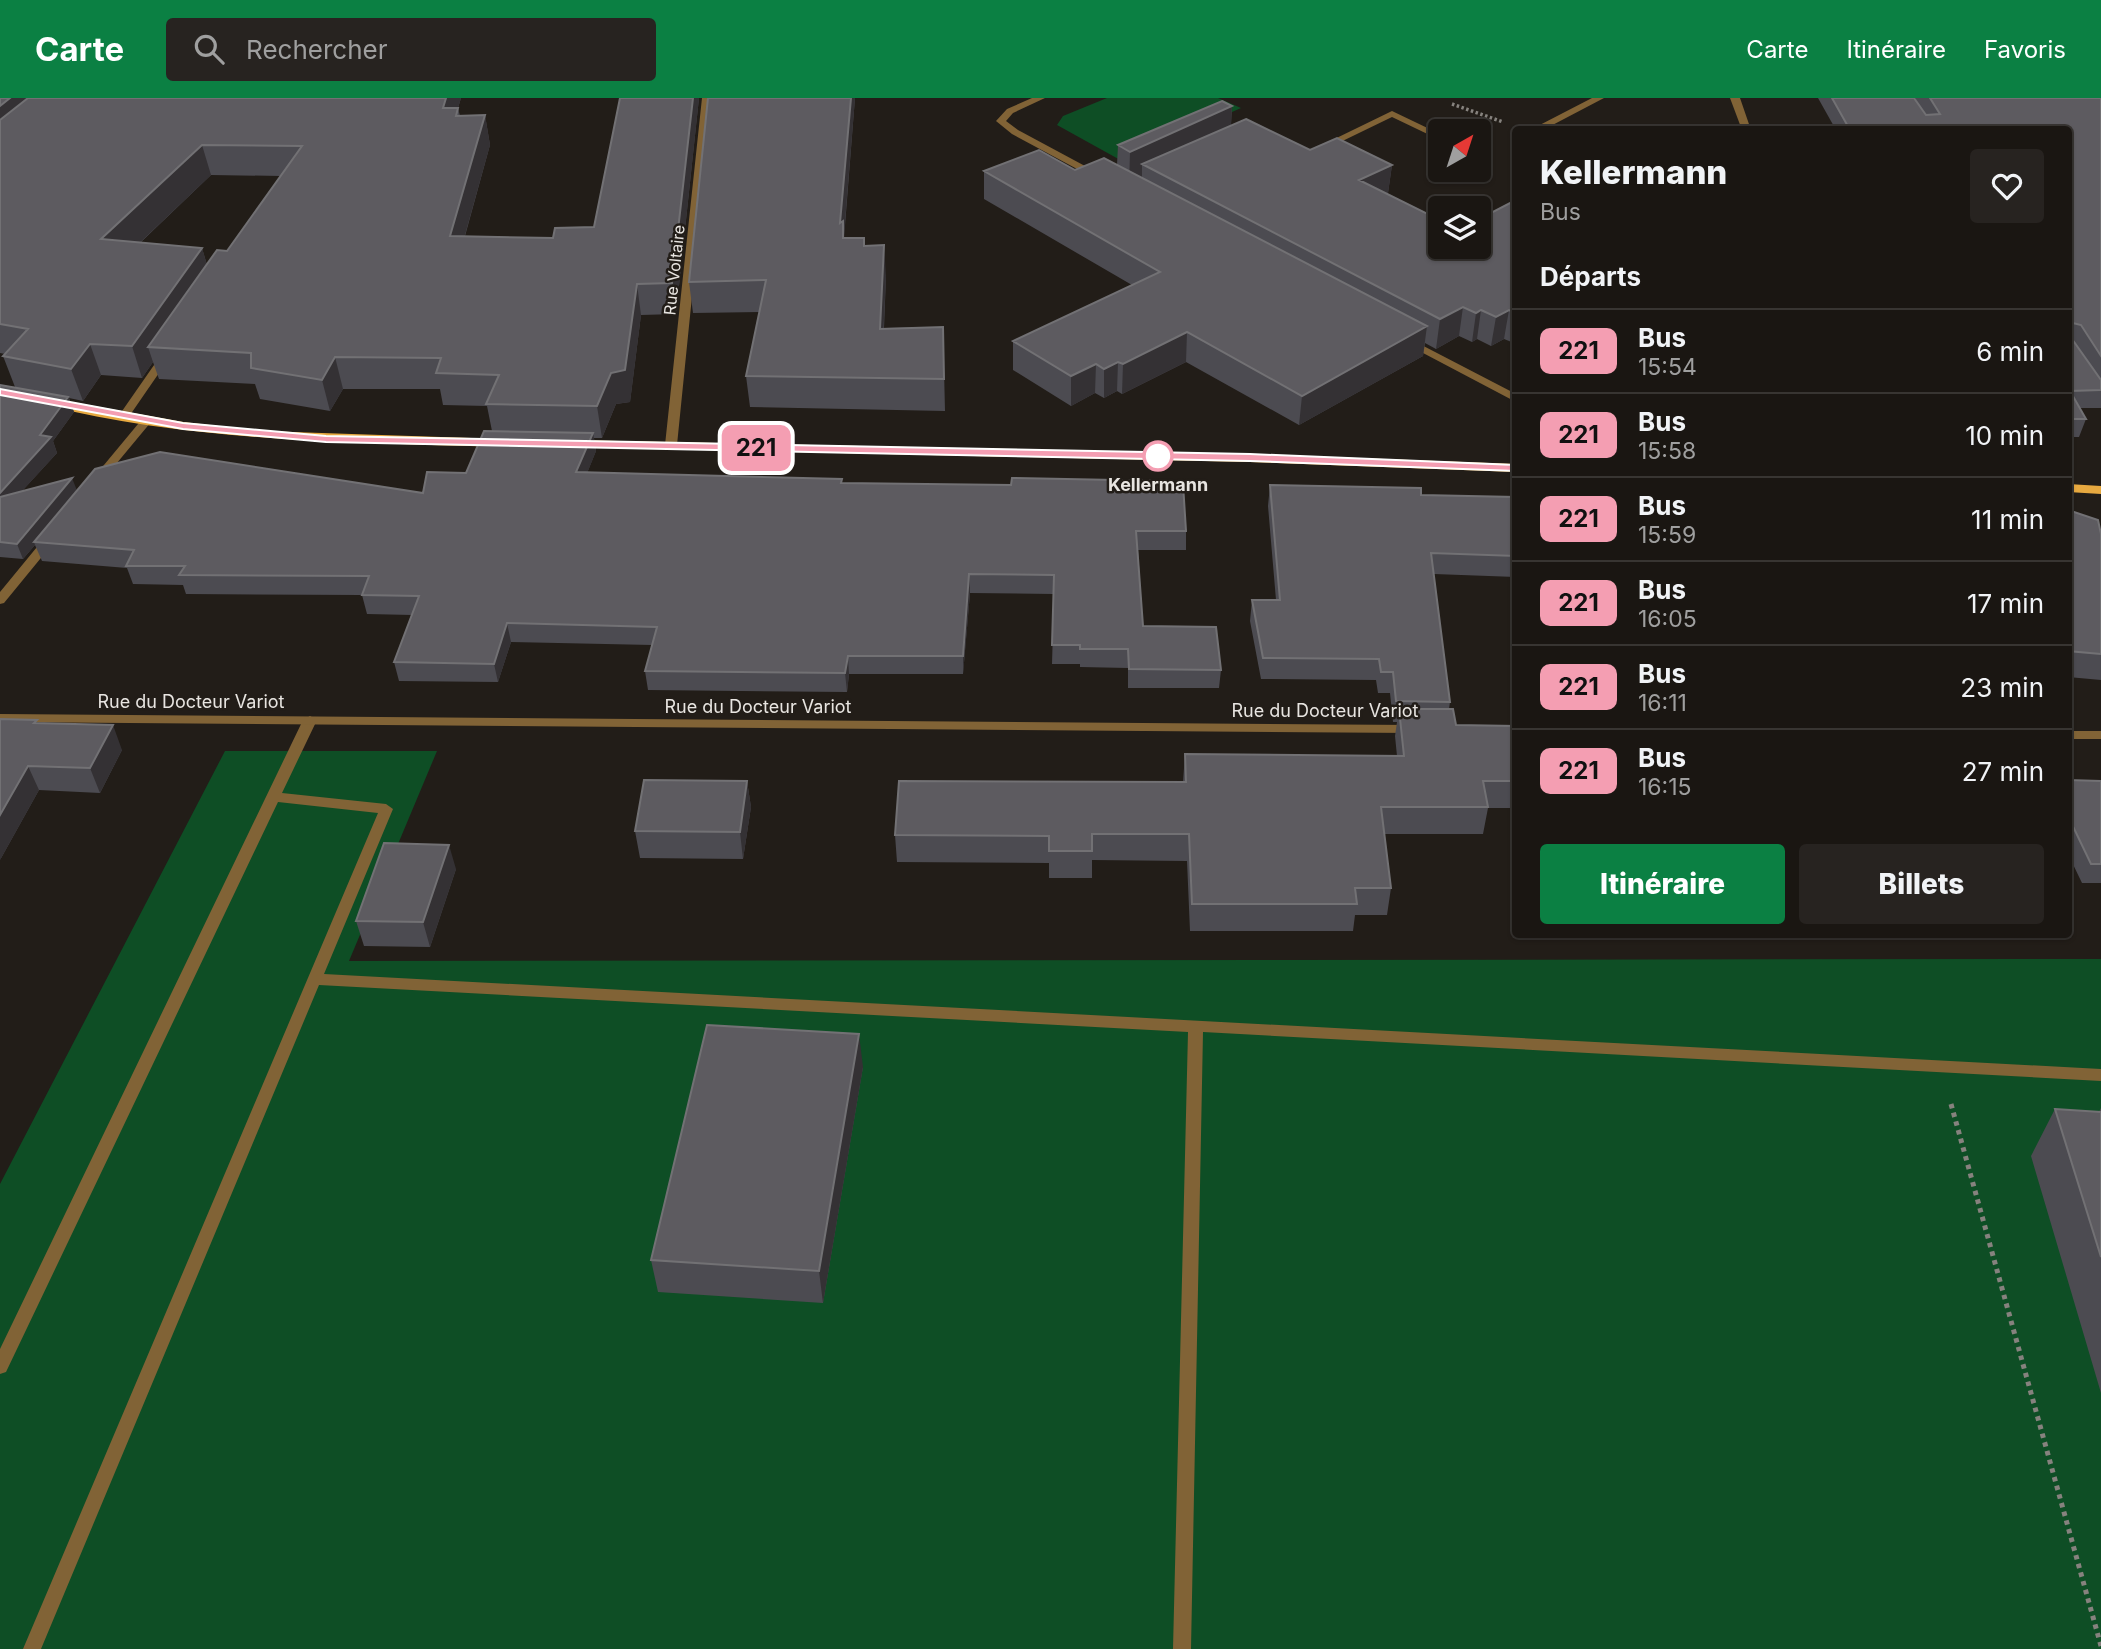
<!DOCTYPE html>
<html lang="fr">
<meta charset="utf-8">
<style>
:root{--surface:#1a1612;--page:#272320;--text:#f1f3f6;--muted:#9f9f9f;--line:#383532;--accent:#0b8043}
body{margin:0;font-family:Inter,sans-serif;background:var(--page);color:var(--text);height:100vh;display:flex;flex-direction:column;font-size:26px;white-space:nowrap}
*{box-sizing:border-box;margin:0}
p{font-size:23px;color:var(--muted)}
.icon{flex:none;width:38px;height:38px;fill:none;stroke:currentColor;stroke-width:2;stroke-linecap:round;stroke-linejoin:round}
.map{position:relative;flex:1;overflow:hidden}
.side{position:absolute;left:1512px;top:28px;width:560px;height:812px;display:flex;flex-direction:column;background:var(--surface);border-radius:7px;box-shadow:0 2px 5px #0004,0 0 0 2px var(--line)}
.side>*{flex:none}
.badge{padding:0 14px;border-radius:10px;font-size:24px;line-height:46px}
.needle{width:46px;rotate:39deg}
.fabs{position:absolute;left:1428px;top:21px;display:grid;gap:14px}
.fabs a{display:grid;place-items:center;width:63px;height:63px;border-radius:7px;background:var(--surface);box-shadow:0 2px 5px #0004,0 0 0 2px var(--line);font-size:35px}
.map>.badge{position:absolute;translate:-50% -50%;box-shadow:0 0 0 4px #fff}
h2{padding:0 28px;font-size:26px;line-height:63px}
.round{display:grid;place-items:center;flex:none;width:74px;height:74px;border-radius:7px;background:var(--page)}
.overview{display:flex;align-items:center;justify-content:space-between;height:119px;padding:0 28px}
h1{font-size:33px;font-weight:800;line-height:52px}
.button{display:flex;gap:14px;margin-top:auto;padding:14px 28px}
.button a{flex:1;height:80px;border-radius:7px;background:var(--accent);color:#fff;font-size:28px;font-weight:800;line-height:80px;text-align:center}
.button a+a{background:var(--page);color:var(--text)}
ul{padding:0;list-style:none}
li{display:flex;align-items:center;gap:21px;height:84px;padding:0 28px;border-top:2px solid var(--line)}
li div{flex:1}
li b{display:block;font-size:26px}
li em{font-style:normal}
li .badge{min-width:77px;font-weight:700;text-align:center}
header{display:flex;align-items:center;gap:42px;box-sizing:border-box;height:98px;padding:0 35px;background:var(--accent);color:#fff}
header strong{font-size:33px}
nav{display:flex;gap:38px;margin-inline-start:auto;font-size:24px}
.search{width:490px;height:63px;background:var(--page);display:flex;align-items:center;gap:18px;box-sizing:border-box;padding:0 24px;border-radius:7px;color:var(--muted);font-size:26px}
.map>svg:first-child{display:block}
.green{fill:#0e4e25}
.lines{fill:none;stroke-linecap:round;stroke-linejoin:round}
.path-far1{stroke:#86827e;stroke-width:3.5;stroke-dasharray:2.5 2.5;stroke-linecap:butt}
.path{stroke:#86827e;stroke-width:5;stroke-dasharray:4.5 4.5;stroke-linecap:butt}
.service{fill:#816336;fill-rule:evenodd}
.minor{fill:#816336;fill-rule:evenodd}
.primary{fill:#e7a940;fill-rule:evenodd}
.wall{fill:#4c4b51;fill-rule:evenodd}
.shaded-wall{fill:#343134}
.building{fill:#5d5b60;stroke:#727174;stroke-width:2}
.line{fill:#f49eb2;stroke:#fff;stroke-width:2}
.stop-dot{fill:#fff;stroke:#f49eb2;stroke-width:3.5}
.labels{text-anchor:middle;stroke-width:5;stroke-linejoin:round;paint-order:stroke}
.far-street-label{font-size:16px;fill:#e8e5e1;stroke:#221d18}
.stop-label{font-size:18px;font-weight:bold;fill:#e8e5e1;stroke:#221d18}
.street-label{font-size:18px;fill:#e8e5e1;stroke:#221d18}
</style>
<header>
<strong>Carte</strong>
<div class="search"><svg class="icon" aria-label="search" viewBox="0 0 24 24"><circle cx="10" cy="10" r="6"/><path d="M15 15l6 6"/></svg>Rechercher</div>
<nav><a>Carte</a><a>Itinéraire</a><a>Favoris</a></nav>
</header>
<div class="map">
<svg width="2101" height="1551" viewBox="0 0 2101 1551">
<rect width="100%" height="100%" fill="#221d18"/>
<path class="green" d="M1107,0H1218L1241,10L1122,63L1057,27L1063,18Z
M225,653H437L349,863L2101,861V1551H0V1086Z"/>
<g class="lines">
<path class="path-far1" d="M1452,6L1503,24"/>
<path class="path" d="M1951,1006L2101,1548"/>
<path class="service" d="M1592,0H1604L1543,32L1532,31Z
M1392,13L1440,36V42L1392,19L1326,51L1318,49Z
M1479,54L1492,61L1487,64L1479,61Z
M165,256L170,259L128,320H120V316L161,257Z
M310,618L317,622L282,695L386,706L393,711L324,876L2101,971V983L1203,934L1191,1551H1173L1188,934L319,887L41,1551H23L378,715L278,704L6,1274L0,1276V1251L303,622Z"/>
<path class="minor" d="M702,0H712L677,347L671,350L665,347Z
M1032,0H1045L1013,15L1006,23L1018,32L1098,75V79H1092L1012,36L996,23L1007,11Z
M1730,0H1740L1751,32H1742Z
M1410,241L1516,296V304L1406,246L1405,244Z
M147,319L153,322L151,324L102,383H94V379L143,320Z
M50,437L54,438V444L4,505L0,506V494L46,438Z
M0,616L1413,627L1420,631L1413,635L0,624Z
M2068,633H2101V641H2068Z"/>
<path class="primary" d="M49,300L183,324L262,333L501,341L508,345L501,349C348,344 194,344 44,307L42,304Z
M571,342L1250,356L1516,366V374L1250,364L566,349V343Z
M2068,386L2101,388V396L2068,394Z"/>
</g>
<path class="wall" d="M0,0H461L458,10L460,18L485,17L490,47L465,138L553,140L594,129L699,0L676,216L641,217L630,304L616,306L602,340H594L596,353L587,375L842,381V385L1011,387L1167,386L1186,433V452H1138L1143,528L1221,572L1219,590H1128V570L1080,569V566H1052L1054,496L970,495L963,576H849L847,594L648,592L645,573L652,547L511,544L498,584L399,583L394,564L412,517L367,516L362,497L186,496L183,487L133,486L127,470L42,463L35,447L23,461L0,459V287L15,289L3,258L5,256L0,255ZM211,77L281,78L227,153L207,167L202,150L140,145ZM153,264L159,281L255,286L260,301L330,313L343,291H440L443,307L487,308L492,333L466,375L423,395L22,393L57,355L53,343L74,314L69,300L83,303L101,277L142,280Z
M708,0H855L844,140L865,148L886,178L884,230L943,229L945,313L750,309L746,278L760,214L693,215L689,184Z
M1818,0H1914L1922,12L1915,0H2101V310H2080L2086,321L2079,339H2068V32H1836Z
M1232,8L1231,27L1310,52L1392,67L1388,95L1387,96L1440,149L1516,102V244L1514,245L1504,241L1491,248L1477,241L1472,244L1459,238L1436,251L1425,245L1423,258L1299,327L1186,264L1122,296L1117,293L1104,300L1095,295L1071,308L1013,272V243L1132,187L984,101V73L1075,72L1117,67L1118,47Z
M1270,387L1421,397L1516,399V479L1434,476L1450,604L1449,611L1456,627L1516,628V710H1488L1483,736H1384L1391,790L1387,817H1355L1353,833H1190L1187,763L1092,762V780H1049V765L897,764L895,737L1183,684L1185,656L1397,658L1395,638L1397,624H1393L1390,595H1378L1376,582L1261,581L1250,523L1252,502H1276L1268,408Z
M2068,412L2101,436V582L2068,579Z
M38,625L122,652L100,695L39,692L0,762Z
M2068,682L2101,683V785H2082L2068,756Z
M747,683L751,709L743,761L640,760L635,733Z
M456,771L430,849L364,848L356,823Z
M863,969L823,1205L658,1194L651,1162Z
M2101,1010V1295L2031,1058L2055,1011L2099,1014Z"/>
<path class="shaded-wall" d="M10,0H56L0,47V8Z
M446,0H461L449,40L443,10Z
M693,0H699L676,216L672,185Z
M851,0H855L844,136L845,154L840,125Z
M1232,8L1230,42L1142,66V83L1129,88L1130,54Z
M485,17L490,47L456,169L450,138Z
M202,47L211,77L111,172L101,141Z
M1392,67L1388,95L1356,110L1359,82Z
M884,147L886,178L882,262L880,231Z
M202,150L211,181L148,249L153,264L142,280L132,248Z
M637,186L641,217L630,304L616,306L602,340L597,308L611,275Z
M1463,209L1459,238L1436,251L1440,221Z
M1481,212L1477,241L1472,244L1476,215Z
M1509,212L1504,241L1491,248L1496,219Z
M1427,228L1423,258L1299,327L1302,298Z
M1187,234L1186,264L1122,296L1123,266Z
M90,246L101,277L83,303L71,271Z
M335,259L343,291L330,313L322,282Z
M1118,264L1117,293L1104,300V271Z
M1096,266L1095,295L1071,308V278Z
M68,299L74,314L53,343L57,355L2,415L0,410V395L40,337Z
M593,335L596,353L580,393L576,374Z
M72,380L78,395L34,444L35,447L23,461L17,446Z
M969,476L970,495L963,576V558Z
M507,525L511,544L498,584L494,566Z
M848,558L849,576L847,594L845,575Z
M113,627L122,652L100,695L90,670Z
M28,668L39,692L0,762V717Z
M747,683L751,709L743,761L740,734Z
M449,747L456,771L430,849L423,824Z
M859,936L863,969L823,1205L819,1173Z"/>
<path class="building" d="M0,0H10L0,8Z
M28,0H446L443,10H458L456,18L485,17L450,138L553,140L555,130L594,129L620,0H693L672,185L637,186L625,272L611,275L597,308L486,306L499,277L436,275L441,260L335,259L322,282L251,270V255L148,249L217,152L227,153L302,48L202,47L101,141L202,150L132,248L90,246L71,271L3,258L28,231L0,226V22Z
M708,0H851L840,125L843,123V140H864V148L884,147L880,231L943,229L944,281L746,278L766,182L689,184Z
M1832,0H1914L1926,17L1940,16L1930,0H2101V258L2081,227L2073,225L2072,241L2101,282V292L2070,293L2086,321H2068V32H1850Z
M1222,3L1232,8L1130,54L1118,47Z
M1246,21L1310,52L1337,40L1392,67L1359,82L1440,122V149H1479V121L1516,102V215L1509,212L1496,219L1481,212L1476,215L1463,209L1440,221L1142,66Z
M1039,52L1075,72L1104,60L1427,228L1302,298L1187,234L1123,266L1118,264L1104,271L1096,266L1071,278L1013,243L1160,174L984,73Z
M0,287L68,299L40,337L51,339L0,395Z
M484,333L593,335L576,374L842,381L841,385L1011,387L1012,380L1167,383L1161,386H1183L1186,433H1136L1143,528L1216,529L1221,572L1129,571L1128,551H1080V547H1052L1054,477L969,476L963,558H848L845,575L645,573L657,529L507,525L494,566L394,564L419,498L362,497L369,478L179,477L185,468H126L134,452L34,444L95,371L160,354L423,395L427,374L466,375Z
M72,380L17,446L0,444V399Z
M1270,387L1421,390V397L1516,399V458L1431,455L1450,604L1396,603L1393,574H1381L1379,561L1263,560L1252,502H1280Z
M2068,412L2098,422L2101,436V556L2068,553Z
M1399,611H1453L1456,627L1516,628V683H1483L1488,709H1381L1391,790H1355L1357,806H1192L1189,736H1092V753H1049V738L895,737L899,683L1186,684L1185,656L1404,658Z
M0,621L37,622L34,625L113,627L90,670L28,668L0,717Z
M644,682L747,683L740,734L635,733Z
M2068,682L2101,683V766H2091L2068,718Z
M384,745L449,747L423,824L356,823Z
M707,927L859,936L819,1173L651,1162Z
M2055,1011L2101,1014V1159Z"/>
<path class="line" d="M0,291L183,325L326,338L1250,356L1516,367L1521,370L1516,373L1250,363L326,344L183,331L0,297Z"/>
<circle class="stop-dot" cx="1158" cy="358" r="14"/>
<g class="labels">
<g class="far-street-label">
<text transform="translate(674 172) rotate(-84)" y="6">Rue Voltaire</text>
</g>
<g class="stop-label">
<text x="1158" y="393">Kellermann</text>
</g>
<g class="street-label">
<text x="191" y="610">Rue du Docteur Variot</text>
<text x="758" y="615">Rue du Docteur Variot</text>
<text x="1325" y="619">Rue du Docteur Variot</text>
</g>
</g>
</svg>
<div class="fabs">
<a><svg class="needle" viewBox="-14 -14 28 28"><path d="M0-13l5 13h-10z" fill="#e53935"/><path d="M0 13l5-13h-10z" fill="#9f9f9f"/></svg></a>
<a><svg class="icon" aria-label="layers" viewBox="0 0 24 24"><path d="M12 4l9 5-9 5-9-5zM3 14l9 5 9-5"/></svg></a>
</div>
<b class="badge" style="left:756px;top:350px;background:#f49eb2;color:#111">221</b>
<section class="side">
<div class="overview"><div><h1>Kellermann</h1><p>Bus</p></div><a class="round"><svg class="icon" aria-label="heart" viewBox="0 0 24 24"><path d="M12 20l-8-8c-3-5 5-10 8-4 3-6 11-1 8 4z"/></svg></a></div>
<h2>Départs</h2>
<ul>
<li><span class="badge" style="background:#f49eb2;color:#111">221</span><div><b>Bus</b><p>15:54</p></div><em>6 min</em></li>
<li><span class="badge" style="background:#f49eb2;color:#111">221</span><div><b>Bus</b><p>15:58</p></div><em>10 min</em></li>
<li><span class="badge" style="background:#f49eb2;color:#111">221</span><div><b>Bus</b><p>15:59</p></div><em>11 min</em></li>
<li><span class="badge" style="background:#f49eb2;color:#111">221</span><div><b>Bus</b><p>16:05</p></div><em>17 min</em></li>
<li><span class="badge" style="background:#f49eb2;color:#111">221</span><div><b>Bus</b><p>16:11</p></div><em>23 min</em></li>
<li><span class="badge" style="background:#f49eb2;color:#111">221</span><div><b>Bus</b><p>16:15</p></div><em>27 min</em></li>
</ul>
<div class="button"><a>Itinéraire</a><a>Billets</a></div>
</section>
</div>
